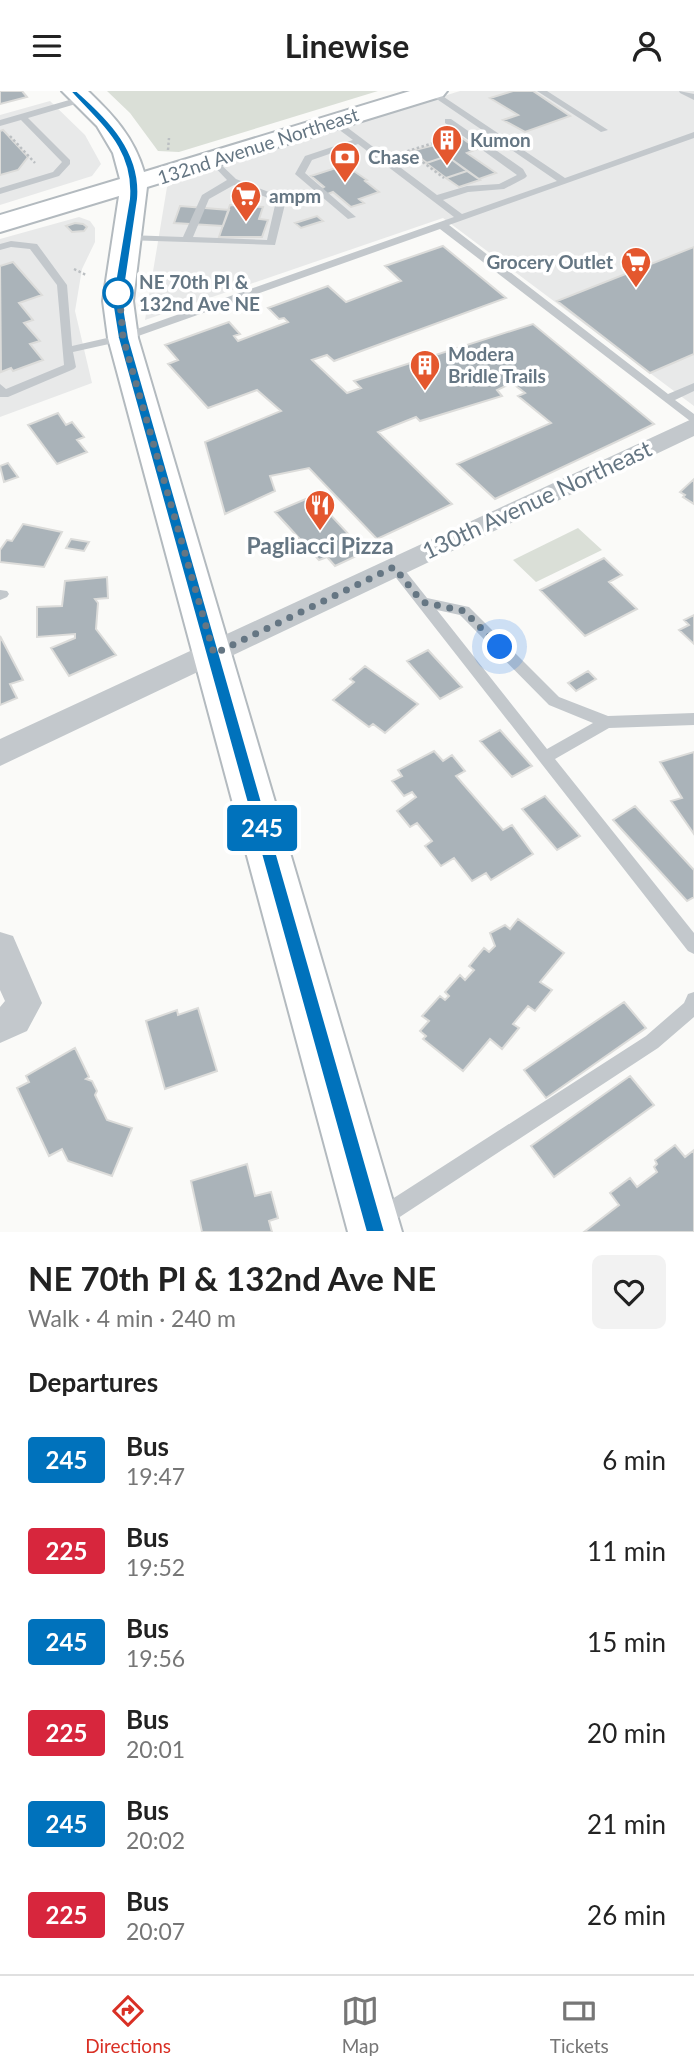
<!DOCTYPE html>
<meta charset="utf-8">
<style>
:root{--surface:#fff;--page:#f2f2f2;--text:#222;--muted:#767676;--line:#e0e0e0;--accent:#d93025}
body{margin:0;font-family:Lato,sans-serif;background:var(--page);color:var(--text);height:100vh;display:flex;flex-direction:column;font-size:26px;white-space:nowrap}
*{box-sizing:border-box;margin:0}
p{font-size:23px;color:var(--muted)}
.icon{flex:none;width:38px;height:38px;fill:none;stroke:currentColor;stroke-width:2;stroke-linecap:round;stroke-linejoin:round}
.map{position:relative;height:1141px;overflow:hidden}
.panel{display:flex;flex-direction:column;background:var(--surface);flex:1}
.panel>*{flex:none}
.badge{padding:0 14px;border-radius:5px;font-size:24px;line-height:46px}
.you{position:absolute;width:35px;height:35px;margin:-18px;border:5px solid #fff;border-radius:50%;background:#1a73e8;box-shadow:0 0 0 10px #1a73e833}
.map>.badge{position:absolute;translate:-50% -50%;box-shadow:0 0 0 4px #fff}
h2{padding:0 28px;font-size:26px;line-height:63px}
.round{display:grid;place-items:center;flex:none;width:74px;height:74px;border-radius:10px;background:var(--page)}
.overview{display:flex;align-items:center;justify-content:space-between;height:119px;padding:0 28px}
h1{font-size:33px;font-weight:700;line-height:52px}
ul{padding:0;list-style:none}
li{display:flex;align-items:center;gap:21px;height:91px;padding:0 28px}
li div{flex:1}
li b{display:block;font-size:26px}
li em{font-style:normal}
li .badge{min-width:77px;font-weight:700;text-align:center}
header{display:flex;justify-content:space-between;align-items:center;height:91px;padding:0 28px;background:var(--surface);font-size:32px;font-weight:700}
.tabs{display:flex;justify-content:space-around;align-items:center;height:98px;border-top:2px solid var(--line);background:var(--surface);font-size:19px;color:var(--muted)}
.tabs a{display:grid;justify-items:center;gap:4px}
.tabs .selected{color:var(--accent)}
.map>svg:first-child{display:block}
.built{fill:#e8e9e9}
.green{fill:#dadfd7}
.building{fill:#aab3b9;stroke:#dcdcda;stroke-width:2}
.lines{fill:none;stroke-linecap:round;stroke-linejoin:round}
.secondary-casing{stroke:#b3babf;stroke-width:4}
.path{stroke:#bbbfc2;stroke-width:2.5;stroke-dasharray:2.5 2.5;stroke-linecap:butt}
.lane{fill:#c3c8cc;fill-rule:evenodd}
.street{fill:#c3c8cc;fill-rule:evenodd}
.secondary{fill:#fff;fill-rule:evenodd}
.line{fill:#0072bc;stroke:#fff;stroke-width:2}
.walk{stroke:#657683;stroke-width:7;stroke-dasharray:0 12.6}
.stop-dot{fill:#fff;stroke:#0072bc;stroke-width:3.5}
.labels{text-anchor:middle;stroke-width:7;stroke-linejoin:round;paint-order:stroke}
.far-poi-label{font-size:19px;font-weight:bold;fill:#657683;stroke:#fff;text-anchor:start}
.far-street-label{font-size:19px;fill:#657683;stroke:#fff}
.far-stop-label{font-size:19px;font-weight:bold;fill:#657683;stroke:#fff;text-anchor:start}
.street-label{font-size:23px;fill:#657683;stroke:#fff}
.poi-label{font-size:23px;font-weight:bold;fill:#657683;stroke:#fff}
</style>
<header><svg class="icon" aria-label="menu" viewBox="0 0 24 24"><path d="M4 6h16M4 12h16M4 18h16"/></svg>Linewise<svg class="icon" aria-label="person" viewBox="0 0 24 24"><circle cx="12" cy="8" r="4"/><path d="M4 21q1-7 8-7t8 7"/></svg></header>
<div class="map">
<svg width="694" height="1141" viewBox="0 0 694 1141">
<rect width="100%" height="100%" fill="#fafaf8"/>
<path class="built" d="M460,0H694V315L443,127L145,229L167,96L187,84Z
M50,10L85,44L101,73L92,85L0,114V24Z
M79,126L90,130L95,137V151L82,178L75,220L92,292L0,326V148Z"/>
<path class="green" d="M107,0H378L179,61L158,60L130,22Z
M578,437L602,459L536,491L513,469Z"/>
<path class="building" d="M0,0H22L27,6L0,13Z
M513,0H533L570,25L525,41L503,29L518,24L490,7Z
M3,39L28,66L18,79L0,84V40Z
M462,47L477,58L467,62L496,82L479,88L447,65L427,72L411,60Z
M447,65L467,80L446,87L426,72Z
M345,74L367,89L365,90L379,101L359,108L364,112L351,116L333,101L320,106L316,101L324,96L311,85Z
M467,80L480,89L459,96L446,87Z
M230,114L263,116L259,128L268,129L262,146H219Z
M180,115L229,119L223,135L174,132Z
M317,125L323,130L301,137L295,132Z
M75,132L83,133L87,136L84,140L72,141L66,135Z
M443,155L506,207L334,270L327,264L312,269L347,302L361,297L354,290L533,233L654,333L495,408L457,373L551,332L518,305L525,302L512,292L497,299L502,305L420,330L416,326L378,341L452,413L377,448L309,377L270,385L275,400L225,423L205,351L281,320L257,299L208,317L168,273L178,269L165,254L229,231L240,243L234,245L238,250L288,231L284,227L279,228L268,217L328,195L346,211L401,190L385,175Z
M694,156V263L650,282L557,210Z
M13,171L42,204L19,212L33,229L24,232L40,250L30,253L43,269L13,280L11,277L1,281L0,175Z
M58,322L66,334L72,331L84,346L77,349L87,361L57,373L28,334Z
M8,372L18,386L4,391L0,375Z
M694,388V413L683,406L685,404L680,401Z
M313,405L365,461L335,475L327,466L319,469L275,421Z
M23,433L62,441L44,476L0,471V459L7,449L12,450Z
M71,448L89,451L84,460L66,457Z
M604,467L622,484L609,491L637,518L585,545L540,499Z
M107,486L108,507L95,508L98,512L96,538L116,564L69,585L51,557L75,547V543L37,546V516L62,515L65,490Z
M694,524V553L679,539L689,534L684,529Z
M0,545L23,589L10,593L17,607L0,614Z
M428,559L462,596L440,608L407,570Z
M365,575L418,613L385,642L373,633L369,636L333,609L354,591L350,588Z
M588,580L596,588L576,600L568,592Z
M500,639L532,675L512,686L480,650Z
M434,660L443,670L452,664L465,680L456,685L503,739L512,734L533,763L491,789L486,782L472,790L454,767L441,775L425,755L432,750L417,732L410,736L397,720L416,706L412,701L404,705L392,690L402,685L398,679Z
M694,661V743L671,710L682,707L660,671Z
M545,705L580,745L557,759L522,718Z
M635,715L694,779V806L687,810L613,729Z
M518,828L564,862L540,891L552,899L535,920L528,915L513,933L519,937L502,958L490,948L463,980L423,948L426,945L420,940L429,930L422,925L440,905L445,909L449,905L445,901L460,884L465,889L474,879L469,875L484,857L489,861L495,855L490,842L505,834L510,838Z
M624,911L646,937L546,1007L524,979Z
M198,917L217,980L165,998L146,930L177,919L178,924Z
M75,957L89,986L86,988L92,990L97,1000L95,1004L107,1029L132,1037L112,1085L68,1070L62,1058L49,1065L17,997L29,991L26,985Z
M630,985L654,1014L554,1086L531,1055Z
M675,1054L685,1066L694,1059V1141H584L619,1114L610,1102L630,1087L637,1096L657,1081L654,1076L657,1073L655,1069Z
M247,1073L255,1105L271,1101L278,1127L269,1130L272,1141H202L191,1090Z"/>
<g class="lines">
<g class="secondary-casing">
<path id="secondary" d="M62,0H88C113,24 134,46 144,81L410,0H447L443,5L147,96L133,210L138,247L402,1141H348L108,247L103,210L119,105L0,141V124L120,88L113,62L97,35Z"/>
</g>
<path class="path" d="M10,45L35,72
M443,49L408,60L444,87
M168,59L169,47
M74,178L86,184"/>
<path class="lane" d="M425,0H435L565,87L694,41V47L449,134L668,303L694,292V300L675,309L694,323V333L440,138L127,249L73,261L76,276L74,278L8,306H0V293L6,298L64,274L57,194L30,158L11,156L0,159V153L11,150L37,153L67,194L72,255L120,244L454,126L358,53L312,69L305,82L356,126L348,128L295,83L305,65L353,49L330,32V28H336L437,104L467,95L499,93L517,84L445,32V28H451L523,78L527,85L525,87L504,98L468,101L443,109L462,123L557,90Z
M537,0H547L608,39L601,41Z
M679,0L694,3V9L680,2Z
M83,5L86,6V10L28,27L70,69V73L59,85L0,103V97L53,81L62,71L21,29L0,35V29Z
M213,66L236,88L284,107L286,109L275,154L124,149L123,147L128,144L183,146L202,104L227,89L208,69ZM234,94L276,110L267,149L193,146L209,108Z
M395,471L400,473L427,507L469,516L559,606L608,625L694,622V634L609,637L555,668L694,842V863L688,860L390,479L388,476ZM437,519L460,524L549,614L593,632L547,658Z
M0,499L7,500L9,503L7,506L0,509Z
M694,901V926L658,957L386,1135L379,1138L372,1135L369,1128L372,1121L646,945L684,912L688,903Z"/>
<path class="street" d="M694,327V345L0,675V648Z
M0,841L13,845L42,912L27,940L0,952V916L5,910L0,899Z"/>
<use href="#secondary" class="secondary"/>
</g>
<path class="line" d="M70,0H77C109,28 142,61 138,108L123,210L129,247L385,1141H366L118,247L112,210L129,108C133,57 100,34 70,0Z"/>
<g class="lines">
<path class="walk" d="M118,202L119,198L123,247L214,563L394,476L422,511L464,520L500,556"/>
</g>
<defs>
<g id="building-pin" transform="scale(1.575)"><path d="M0 17L-7.5 6A9.5 9.5 0 1 1 7.5 6Z" fill="#e4572e" stroke="#fff"/><path d="M-4-6H4V6H1V3H-1V6H-4ZM-2.5-4.3h1.7v1.8h-1.7ZM.8-4.3h1.7v1.8H.8ZM-2.5-1h1.7V.8h-1.7ZM.8-1h1.7V.8H.8Z" fill="#fff"/></g>
<g id="bank-pin" transform="scale(1.575)"><path d="M0 17L-7.5 6A9.5 9.5 0 1 1 7.5 6Z" fill="#e4572e" stroke="#fff"/><path d="M-6-4H6V4H-6ZM0-2.3a2.3 2.3 0 1 0 0 4.6a2.3 2.3 0 1 0 0-4.6Z" fill="#fff"/></g>
<g id="supermarket-pin" transform="scale(1.575)"><path d="M0 17L-7.5 6A9.5 9.5 0 1 1 7.5 6Z" fill="#e4572e" stroke="#fff"/><path d="M-6-5.5h2.5l.6 2H6L4.5 2H-2.5L-4.4-4H-6ZM-1.5 3.2a1.3 1.3 0 1 0 .1 0ZM3 3.2a1.3 1.3 0 1 0 .1 0Z" fill="#fff"/></g>
<g id="restaurant-pin" transform="scale(1.575)"><path d="M0 17L-7.5 6A9.5 9.5 0 1 1 7.5 6Z" fill="#e4572e" stroke="#fff"/><path d="M-5-6h1v4h1v-4h1v4h1v-4h1v5L-1.5 .5V6h-2V.5L-5-1ZM5-6V6H3V1.5H1.5Q1.5-4 5-6Z" fill="#fff"/></g>
</defs>
<g fill-rule="evenodd">
<use href="#building-pin" x="447" y="49"/>
<use href="#bank-pin" x="345" y="66"/>
<use href="#supermarket-pin" x="246" y="105"/>
<use href="#supermarket-pin" x="636" y="171"/>
<use href="#building-pin" x="425" y="274"/>
<use href="#restaurant-pin" x="320" y="414"/>
</g>
<circle class="stop-dot" cx="118" cy="202" r="14"/>
<g class="labels">
<g class="far-poi-label">
<text x="470" y="56">Kumon</text>
<text x="368" y="73">Chase</text>
<text x="269" y="112">ampm</text>
<text x="613" y="178" text-anchor="end">Grocery Outlet</text>
<text x="448" y="270">Modera<tspan x="448" dy="22">Bridle Trails</tspan></text>
</g>
<g class="far-street-label">
<text transform="translate(258 55) rotate(-18)" y="7">132nd Avenue Northeast</text>
</g>
<g class="far-stop-label">
<text x="139" y="198">NE 70th Pl &amp;<tspan x="139" dy="22">132nd Ave NE</tspan></text>
</g>
<g class="street-label">
<text transform="translate(537 409) rotate(-25)" y="8">130th Avenue Northeast</text>
</g>
<g class="poi-label">
<text x="320" y="463">Pagliacci Pizza</text>
</g>
</g>
</svg>
<div class="you" style="left:500px;top:556px"></div>
<b class="badge" style="left:262px;top:737px;background:#0072bc;color:#fff">245</b>
</div>
<section class="panel">
<div class="overview"><div><h1>NE 70th Pl &amp; 132nd Ave NE</h1><p>Walk · 4 min · 240 m</p></div><a class="round"><svg class="icon" aria-label="heart" viewBox="0 0 24 24"><path d="M12 20l-8-8c-3-5 5-10 8-4 3-6 11-1 8 4z"/></svg></a></div>
<h2>Departures</h2>
<ul>
<li><span class="badge" style="background:#0072bc;color:#fff">245</span><div><b>Bus</b><p>19:47</p></div><em>6 min</em></li>
<li><span class="badge" style="background:#d7263d;color:#fff">225</span><div><b>Bus</b><p>19:52</p></div><em>11 min</em></li>
<li><span class="badge" style="background:#0072bc;color:#fff">245</span><div><b>Bus</b><p>19:56</p></div><em>15 min</em></li>
<li><span class="badge" style="background:#d7263d;color:#fff">225</span><div><b>Bus</b><p>20:01</p></div><em>20 min</em></li>
<li><span class="badge" style="background:#0072bc;color:#fff">245</span><div><b>Bus</b><p>20:02</p></div><em>21 min</em></li>
<li><span class="badge" style="background:#d7263d;color:#fff">225</span><div><b>Bus</b><p>20:07</p></div><em>26 min</em></li>
</ul>
</section>
<nav class="tabs">
<a class="selected"><svg class="icon" aria-label="directions" viewBox="0 0 24 24"><path d="M12 3l9 9-9 9-9-9zM9 14v-3h6M13 9l2 2-2 2"/></svg>Directions</a>
<a><svg class="icon" aria-label="map" viewBox="0 0 24 24"><path d="M3 6l6-2 6 2 6-2v14l-6 2-6-2-6 2zM9 4v14M15 6v14"/></svg>Map</a>
<a><svg class="icon" aria-label="tickets" viewBox="0 0 24 24"><path d="M3 7h18v10H3zM15 7v10"/></svg>Tickets</a>
</nav>
